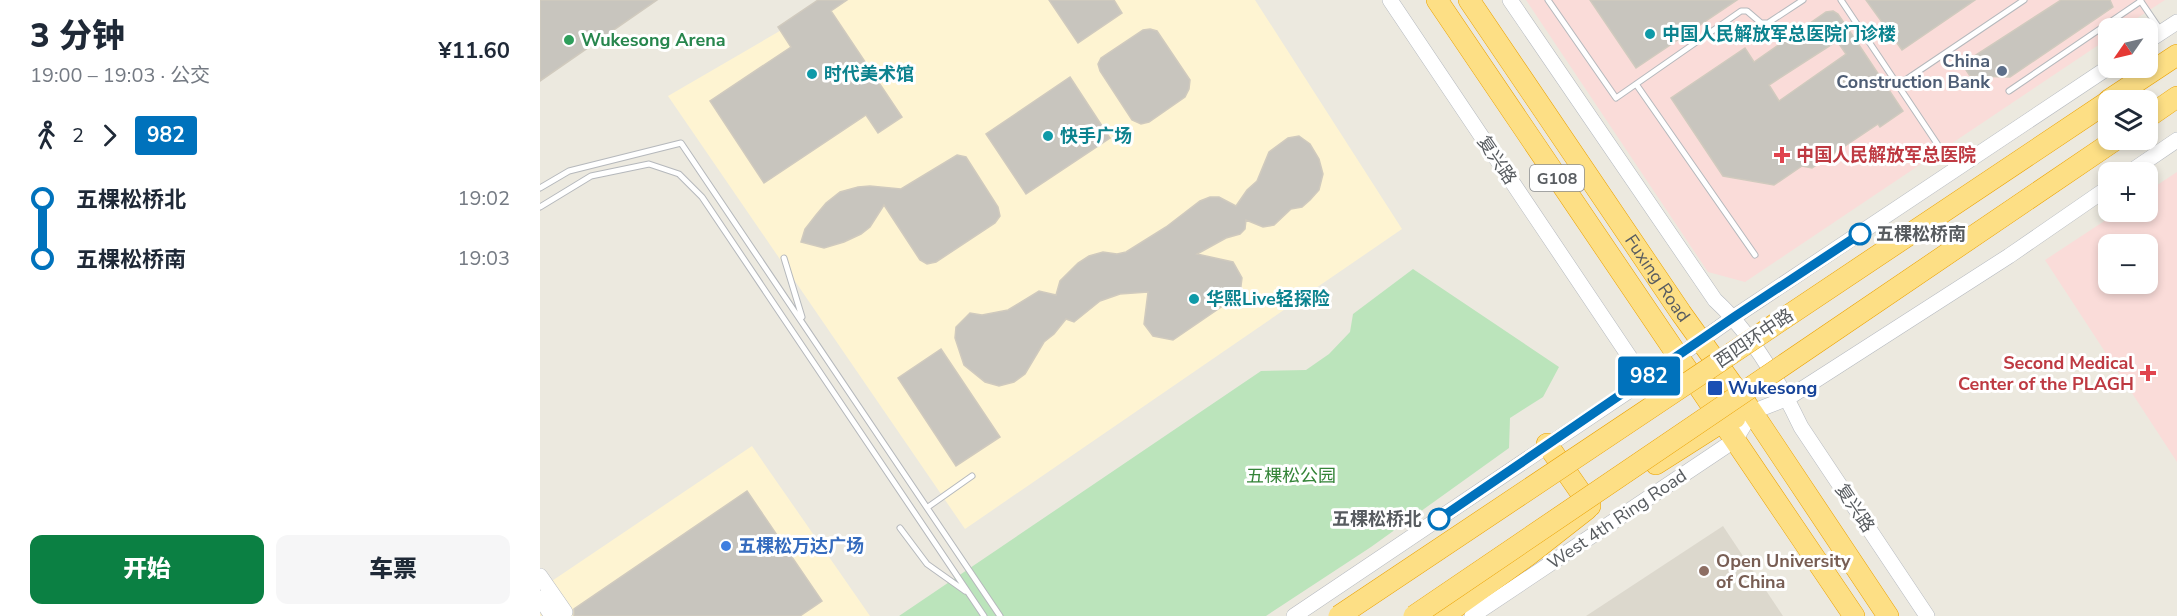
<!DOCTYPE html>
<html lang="zh">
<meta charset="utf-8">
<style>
:root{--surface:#fff;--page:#f6f6f7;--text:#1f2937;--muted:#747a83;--accent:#0b8043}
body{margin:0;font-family:"Nunito Sans","Noto Sans SC",sans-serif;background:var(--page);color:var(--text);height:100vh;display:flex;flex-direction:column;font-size:22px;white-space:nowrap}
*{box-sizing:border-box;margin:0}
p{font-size:20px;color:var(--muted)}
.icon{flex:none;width:33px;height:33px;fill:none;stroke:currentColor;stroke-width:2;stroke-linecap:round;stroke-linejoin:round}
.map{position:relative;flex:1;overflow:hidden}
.sheet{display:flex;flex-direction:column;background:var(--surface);width:540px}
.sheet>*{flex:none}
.badge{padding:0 12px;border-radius:4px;font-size:21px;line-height:39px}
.needle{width:39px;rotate:236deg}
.buttons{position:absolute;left:1558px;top:18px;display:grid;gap:12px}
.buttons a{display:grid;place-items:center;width:60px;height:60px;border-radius:12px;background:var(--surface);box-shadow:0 3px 9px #0003;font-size:30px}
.map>.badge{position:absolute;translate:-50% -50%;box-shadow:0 0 0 3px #fff}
.legs{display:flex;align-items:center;gap:9px;height:66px;padding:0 30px;font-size:20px}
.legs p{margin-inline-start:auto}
.overview{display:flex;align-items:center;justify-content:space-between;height:102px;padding:0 30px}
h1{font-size:33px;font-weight:800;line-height:45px}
.button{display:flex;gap:12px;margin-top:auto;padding:12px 30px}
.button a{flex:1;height:69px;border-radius:12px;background:var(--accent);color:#fff;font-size:24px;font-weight:800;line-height:69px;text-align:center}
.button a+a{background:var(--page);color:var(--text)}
ul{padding:0 30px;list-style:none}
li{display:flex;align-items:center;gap:21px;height:60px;font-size:22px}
li i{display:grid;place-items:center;width:9px;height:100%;margin:0 8px;background:currentColor}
li i::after{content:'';width:15px;height:15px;margin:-8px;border:4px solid;border-radius:50%;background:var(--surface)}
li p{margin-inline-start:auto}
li:first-child i{background:linear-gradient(#0000 50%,currentColor 0)}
li:last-child i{background:linear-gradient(currentColor 50%,#0000 0)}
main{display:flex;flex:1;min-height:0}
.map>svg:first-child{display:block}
.commercial{fill:#fef4d2}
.education{fill:#dcd8cd}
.medical{fill:#fadcd9;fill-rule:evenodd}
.green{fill:#bbe4bb}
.building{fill:#c8c5be;stroke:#d0cabe;stroke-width:1.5;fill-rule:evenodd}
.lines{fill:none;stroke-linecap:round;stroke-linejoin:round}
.lane-casing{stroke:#b5b8bc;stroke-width:7}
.secondary-casing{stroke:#b5b9bf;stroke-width:16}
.highway-casing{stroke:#eba200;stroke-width:22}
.lane{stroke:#fff;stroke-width:5}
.secondary{stroke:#fff;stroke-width:15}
.highway{stroke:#fddf85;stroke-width:21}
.highway-bridge-casing{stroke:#eba200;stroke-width:22;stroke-linecap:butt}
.highway-bridge{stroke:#fddf85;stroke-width:21}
.line-1-casing{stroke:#fff;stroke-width:14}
.line-1{stroke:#0072bc;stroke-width:9}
.culture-dot{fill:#0f9aa8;stroke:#fff;stroke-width:2}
.leisure-dot{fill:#2e9e5b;stroke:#fff;stroke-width:2}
.service-dot{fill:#5c6f8a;stroke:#fff;stroke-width:2}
.health-dot{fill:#e0444e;stroke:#fff;stroke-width:2}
.stop-1-dot{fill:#fff;stroke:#0072bc;stroke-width:3}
.transit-dot{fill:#1a4fb4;stroke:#fff;stroke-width:2}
.shop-dot{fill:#3f7fe0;stroke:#fff;stroke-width:2}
.education-dot{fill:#8d6e63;stroke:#fff;stroke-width:2}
.labels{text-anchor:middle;stroke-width:6;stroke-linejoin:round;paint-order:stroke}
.shield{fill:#fff;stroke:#8a8d90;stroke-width:1.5}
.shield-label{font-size:16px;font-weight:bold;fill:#585c60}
.culture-label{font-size:18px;font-weight:bold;fill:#0d838f;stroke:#fff;text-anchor:start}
.leisure-label{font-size:18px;font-weight:bold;fill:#27864d;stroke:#fff;text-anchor:start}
.service-label{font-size:18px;font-weight:bold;fill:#4e5e75;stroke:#fff;text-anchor:end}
.health-label{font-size:18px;font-weight:bold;fill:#be3a42;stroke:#fff;text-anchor:start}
.street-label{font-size:18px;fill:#585c60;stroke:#fff}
.stop-label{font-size:18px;font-weight:bold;fill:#585c60;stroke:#fff;text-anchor:start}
.transit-label{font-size:18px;font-weight:bold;fill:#164399;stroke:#fff;text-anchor:start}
.park-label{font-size:18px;fill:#348438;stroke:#fff}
.shop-label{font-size:18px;font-weight:bold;fill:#366cbe;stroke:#fff;text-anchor:start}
.education-label{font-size:18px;font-weight:bold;fill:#785e54;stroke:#fff;text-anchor:start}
</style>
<main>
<section class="sheet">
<div class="overview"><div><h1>3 分钟</h1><p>19:00 – 19:03 · 公交</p></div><b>¥11.60</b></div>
<div class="legs"><svg class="icon" aria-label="walk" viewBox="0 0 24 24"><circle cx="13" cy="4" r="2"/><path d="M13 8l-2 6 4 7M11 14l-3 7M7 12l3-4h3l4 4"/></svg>2<svg class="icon" aria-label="forward" viewBox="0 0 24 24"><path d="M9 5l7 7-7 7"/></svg><b class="badge" style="background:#0072bc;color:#fff">982</b></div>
<ul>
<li><i style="color:#0072bc"></i><b>五棵松桥北</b><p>19:02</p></li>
<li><i style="color:#0072bc"></i><b>五棵松桥南</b><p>19:03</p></li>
</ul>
<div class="button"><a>开始</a><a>车票</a></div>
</section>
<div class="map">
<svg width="1637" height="616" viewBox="0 0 1637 616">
<rect width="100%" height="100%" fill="#ece9df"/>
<path class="commercial" d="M293,0H715L862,229L425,529L128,96Z
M212,446L330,616H0V589Z"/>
<path class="education" d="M1183,526L1243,616H1046Z"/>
<path class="medical" d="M986,0H1625L1582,28H1569V38L1205,282L1168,272Z
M1637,172V462L1505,260L1578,212H1608V191ZM1569,244H1608V284H1569Z"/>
<path class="green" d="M873,269L1019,367L1003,397L970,418L969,448L831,547L726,616H359L721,371L766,370L789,354L810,332L813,314Z"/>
<path class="building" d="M0,0H117L0,81Z
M278,0H307L291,11L362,117L338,133L326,115L224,183L170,101L251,47L238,27Z
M509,0H574L582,13L538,43Z
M1050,0H1197L1096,68Z
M1326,0H1435L1362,50Z
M1521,0H1570L1573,7L1470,77L1430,76L1422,64Z
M1293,11L1298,14L1315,39L1363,111L1340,127L1338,124L1272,168L1262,166L1234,185L1183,176L1131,98L1205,48L1214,62L1286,12ZM1297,41L1306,54L1239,101L1229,85Z
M610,29L617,31L650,80L649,89L645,97L609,122L601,124L592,120L560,71L558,64L561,58L603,30Z
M530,77L570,138L486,194L446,134Z
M759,136L770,144L779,159L783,174L779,190L770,200L762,207L751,209L734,225L723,227L706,220L705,229L700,234L686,238L657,254L693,262L702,278L700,294L633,340L613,336L604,324L608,292L580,294L560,301L534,322L526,319L514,334L504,342L485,374L474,382L459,386L445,382L424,365L415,338L416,327L430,313L442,315L468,310L499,291L516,295L520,281L538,263L549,256L563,252L577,254L586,252L626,227L660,201L670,197H679L696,206L707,190L717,181L729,152L748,138Z
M417,155L426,157L458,207L460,216L455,223L396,262L387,264L380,260L344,205L330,227L321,234L304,242L284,248L261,242L265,229L276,215L286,203L300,192L318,187L330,186L361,189Z
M401,349L460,437L416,466L358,378Z
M207,491L282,601L260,616H34V609Z"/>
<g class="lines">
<g class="lane-casing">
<path id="lane" d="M1008,0L1076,98L1201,11H1207L1221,23H1228L1263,0
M1301,0L1414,169
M1600,0L1621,31
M1096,84L1215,255
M1358,85L1484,0
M1469,91L1601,1
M0,188L29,171L141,143L460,616
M0,207L51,176L109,164L139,174L162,197L444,616
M244,258L262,317
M388,507L432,476
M360,528L387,564L425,591"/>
</g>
<g class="secondary-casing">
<path id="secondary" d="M850,0L1105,380
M970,0L1175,300C1211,333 1240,383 1261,427L1387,616
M1608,41L1637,22
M1590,172L1637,140
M0,576L25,612
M0,598L12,616
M754,616L1105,380L1194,317L1569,67
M932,616L1195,440L1212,412L1248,398L1469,256L1569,187"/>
</g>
<g class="highway-casing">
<g id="highway">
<path d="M897,0L1314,616"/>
<path id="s1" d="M929,0L1141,313L1212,412L1348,616"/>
<path d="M1569,100L1637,55"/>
<path d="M1608,117L1637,97"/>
<path d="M1007,444L1050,506"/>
<path d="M1116,464L1182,422L1195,418"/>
<path d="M903,616L987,556L1047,509"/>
</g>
</g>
<use href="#lane" class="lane"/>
<use href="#secondary" class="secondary"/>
<use href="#highway" class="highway"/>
<g class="highway-bridge-casing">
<path id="highway-bridge" d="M799,616L1569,101
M874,616L1575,140"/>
</g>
<use href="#highway-bridge" class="highway-bridge"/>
</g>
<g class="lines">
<g class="line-1-casing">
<path id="line-1" d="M899,519L1194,317L1320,234"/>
</g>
<use href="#line-1" class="line-1"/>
</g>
<g class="culture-dot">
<circle cx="1110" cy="34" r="6"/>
<circle cx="272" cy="74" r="6"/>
<circle cx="508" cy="136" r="6"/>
<circle cx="654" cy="299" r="6"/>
</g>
<circle class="leisure-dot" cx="29" cy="40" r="6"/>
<circle class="service-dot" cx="1462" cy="71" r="6"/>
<g class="health-dot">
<path d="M1239 146h6v6h6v6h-6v6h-6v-6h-6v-6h6z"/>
<path d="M1605 364h6v6h6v6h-6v6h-6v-6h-6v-6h6z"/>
</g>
<g class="stop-1-dot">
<circle cx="1320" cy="234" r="10"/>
<circle cx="899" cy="519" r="10"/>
</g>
<rect class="transit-dot" x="1167" y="380" width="16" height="16" rx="3"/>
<circle class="shop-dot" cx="186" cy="546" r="6"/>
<circle class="education-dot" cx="1164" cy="571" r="6"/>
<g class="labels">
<rect class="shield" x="990" y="165" width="54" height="26" rx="4.5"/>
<g class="shield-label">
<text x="1017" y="184">G108</text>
</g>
<g class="culture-label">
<text x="1122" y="40">中国人民解放军总医院门诊楼</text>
<text x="284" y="80">时代美术馆</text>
<text x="520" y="142">快手广场</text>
<text x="666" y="305">华熙Live轻探险</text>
</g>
<g class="leisure-label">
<text x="41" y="46">Wukesong Arena</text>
</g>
<g class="service-label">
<text x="1450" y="67">China<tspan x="1450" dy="21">Construction Bank</tspan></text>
</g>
<g class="health-label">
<text x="1256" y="161">中国人民解放军总医院</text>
<text x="1594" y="369" text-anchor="end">Second Medical<tspan x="1594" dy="21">Center of the PLAGH</tspan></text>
</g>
<g class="street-label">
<text transform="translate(957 160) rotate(56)" y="6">复兴路</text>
<text dy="6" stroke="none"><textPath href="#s1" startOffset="336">Fuxing Road</textPath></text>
<text transform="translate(1214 338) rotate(-34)" y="6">西四环中路</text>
<text transform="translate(1315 508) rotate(56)" y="6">复兴路</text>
<text transform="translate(1077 519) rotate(-34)" y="6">West 4th Ring Road</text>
</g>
<g class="stop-label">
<text x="1336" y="240">五棵松桥南</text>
<text x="882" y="525" text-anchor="end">五棵松桥北</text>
</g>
<g class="transit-label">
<text x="1188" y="394">Wukesong</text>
</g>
<g class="park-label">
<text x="751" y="482">五棵松公园</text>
</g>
<g class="shop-label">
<text x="198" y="552">五棵松万达广场</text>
</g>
<g class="education-label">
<text x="1176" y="567">Open University<tspan x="1176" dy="21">of China</tspan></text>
</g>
</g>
</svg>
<div class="buttons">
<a><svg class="needle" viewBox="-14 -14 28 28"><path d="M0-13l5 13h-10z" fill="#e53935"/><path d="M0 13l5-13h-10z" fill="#747a83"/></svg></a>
<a><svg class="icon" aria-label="layers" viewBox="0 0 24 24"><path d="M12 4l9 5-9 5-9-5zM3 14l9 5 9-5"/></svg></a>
<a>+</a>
<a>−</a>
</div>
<b class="badge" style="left:1109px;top:376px;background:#0072bc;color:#fff">982</b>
</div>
</main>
